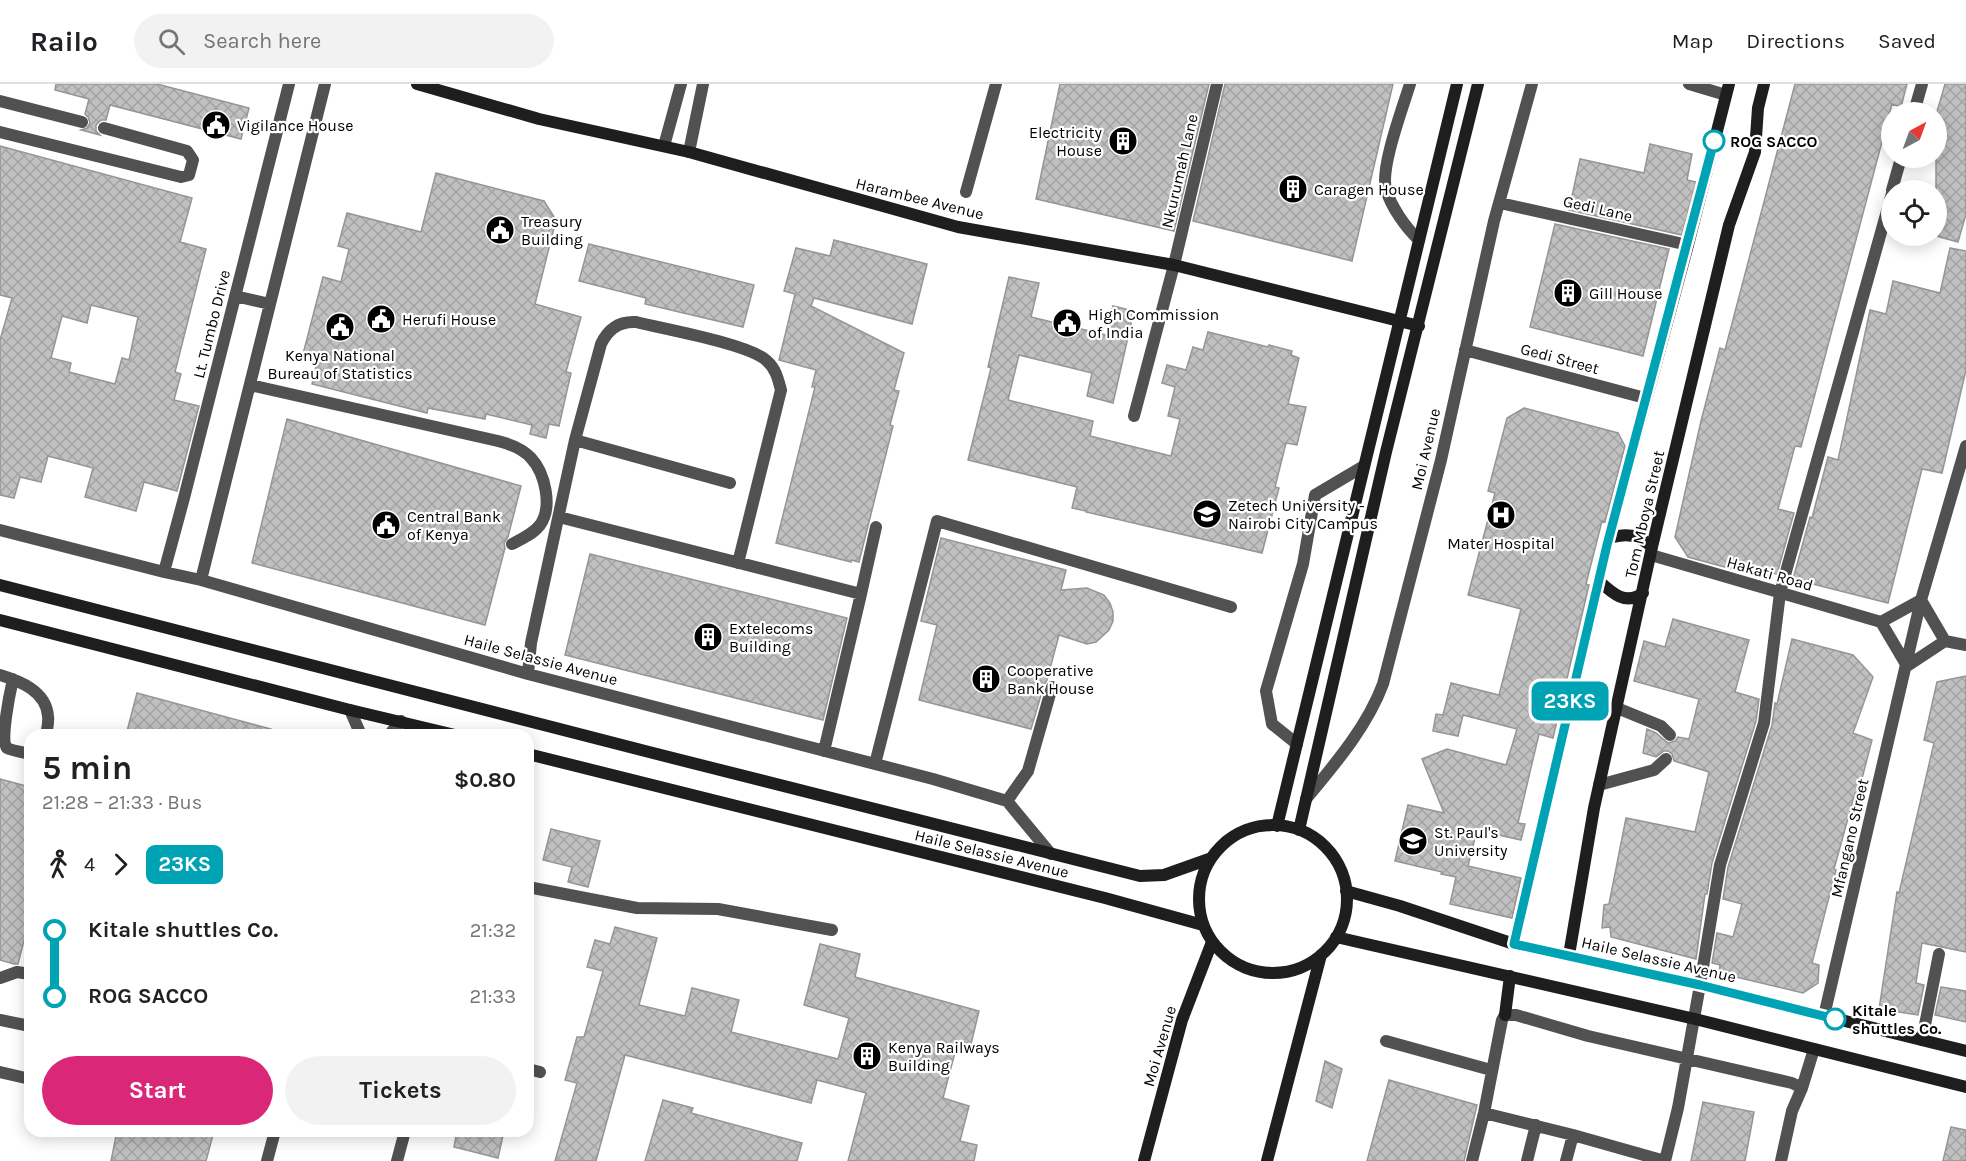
<!DOCTYPE html>
<meta charset="utf-8">
<style>
:root{--surface:#fff;--page:#f2f2f2;--text:#202124;--muted:#757577;--line:#e0e0e0;--accent:#db2777}
body{margin:0;font-family:Karla,sans-serif;background:var(--page);color:var(--text);height:100vh;display:flex;flex-direction:column;font-size:22px;white-space:nowrap}
*{box-sizing:border-box;margin:0}
p{font-size:20px;color:var(--muted)}
.icon{flex:none;width:33px;height:33px;fill:none;stroke:currentColor;stroke-width:2;stroke-linecap:round;stroke-linejoin:round}
.map{position:relative;flex:1;overflow:hidden}
.details{position:absolute;left:24px;top:645px;width:510px;height:408px;display:flex;flex-direction:column;background:var(--surface);border-radius:18px;box-shadow:0 3px 15px #0003}
.details>*{flex:none}
.badge{padding:0 12px;border-radius:9px;font-size:21px;line-height:39px}
.needle{width:39px;rotate:41deg}
.fabs{position:absolute;left:1881px;top:18px;display:grid;gap:12px}
.fabs a{display:grid;place-items:center;width:66px;height:66px;border-radius:50%;background:var(--surface);box-shadow:0 3px 15px #0003;font-size:30px}
.map>.badge{position:absolute;translate:-50% -50%;box-shadow:0 0 0 3px #fff}
.legs{display:flex;align-items:center;gap:9px;height:66px;padding:0 18px;font-size:20px}
.legs p{margin-inline-start:auto}
.headline{display:flex;align-items:center;justify-content:space-between;height:102px;padding:0 18px}
h1{font-size:33px;font-weight:700;line-height:45px}
.button{display:flex;gap:12px;margin-top:auto;padding:12px 18px}
.button a{flex:1;height:69px;border-radius:36px;background:var(--accent);color:#fff;font-size:24px;font-weight:700;line-height:69px;text-align:center}
.button a+a{background:var(--page);color:var(--text)}
ul{padding:0 18px;list-style:none}
li{display:flex;align-items:center;gap:21px;height:66px;font-size:22px}
li i{display:grid;place-items:center;width:9px;height:100%;margin:0 8px;background:currentColor}
li i::after{content:'';width:15px;height:15px;margin:-8px;border:4px solid;border-radius:50%;background:var(--surface)}
li p{margin-inline-start:auto}
li:first-child i{background:linear-gradient(#0000 50%,currentColor 0)}
li:last-child i{background:linear-gradient(currentColor 50%,#0000 0)}
header{display:flex;align-items:center;gap:36px;box-sizing:border-box;height:84px;padding:0 30px;background:var(--surface);border-bottom:2px solid var(--line)}
header strong{font-size:28px}
nav{display:flex;gap:33px;margin-inline-start:auto;font-size:21px}
.search{width:420px;height:54px;background:var(--page);display:flex;align-items:center;gap:15px;box-sizing:border-box;padding:0 21px;border-radius:33px;color:var(--muted);font-size:22px}
.map>svg:first-child{display:block}
.building{fill:url(#building-cross-hatch);stroke:#959595;stroke-width:1.5;fill-rule:evenodd}
.lines{fill:none;stroke-linecap:round;stroke-linejoin:round}
.lane{stroke:#515151;stroke-width:12}
.street{stroke:#515151;stroke-width:12}
.secondary{stroke:#1e1e1e;stroke-width:12}
.line-1-casing{stroke:#fff;stroke-width:14}
.line-1{stroke:#00a3b4;stroke-width:9}
.stop-1-dot{fill:#fff;stroke:#00a3b4;stroke-width:3}
.labels{text-anchor:middle;stroke-width:4.5;stroke-linejoin:round;paint-order:stroke}
.poi-label{font-size:16px;fill:#000;stroke:#fff;text-anchor:start}
.stop-label{font-size:16px;font-weight:bold;fill:#000;stroke:#fff;text-anchor:start}
.street-label{font-size:16px;fill:#000;stroke:#fff}
</style>
<header>
<strong>Railo</strong>
<div class="search"><svg class="icon" aria-label="search" viewBox="0 0 24 24"><circle cx="10" cy="10" r="6"/><path d="M15 15l6 6"/></svg>Search here</div>
<nav><a>Map</a><a>Directions</a><a>Saved</a></nav>
</header>
<div class="map">
<svg width="1966" height="1077" viewBox="0 0 1966 1077">
<defs>
<pattern id="building-cross-hatch" width="8" height="8" patternUnits="userSpaceOnUse" patternTransform="scale(1.5)"><rect width="8" height="8" fill="#c0c0c0"/><path d="M0 0l8 8M0 8l8-8" fill="none" stroke="#a3a3a3"/></pattern>
</defs>
<rect width="100%" height="100%" fill="#fff"/>
<path class="building" d="M56,0H157L249,24L241,55L110,21L106,36H101L96,41V47L100,51L81,46L87,44L90,39L88,33L85,30L89,15L55,6Z
M1060,0H1209L1174,147L1036,115Z
M1225,0H1393L1352,177L1193,137Z
M1795,0H1907L1901,23L1892,20L1801,363L1795,362L1778,425L1794,429L1777,490L1770,489L1769,495L1688,473L1675,453L1701,337L1720,264L1725,266Z
M1945,0H1966V130L1958,158L1936,152V31Z
M1650,60L1692,70L1687,96L1696,98L1682,151L1569,126L1580,75L1644,89Z
M0,62L192,114L180,158L206,165L175,288L181,290L174,316L199,322L177,407L144,398L136,427L85,413L93,384L48,372L41,398L20,393L14,414L0,411V256L12,214L0,211ZM91,221L138,233L129,276L122,274L115,300L69,288L71,279L51,274L62,232L87,239Z
M436,89L544,117L556,136L535,220L581,233L566,288L571,289L559,342L549,340L546,354L530,350L532,341L486,330L485,335L428,324L427,329L312,300L318,274L303,270L323,193L341,198L349,165L338,162L347,129L421,148Z
M1555,140L1669,165L1643,272L1530,243Z
M834,156L927,180L912,240L814,214L811,222L904,269L894,306L899,307L890,341L893,342L859,478L851,476V478L776,459L815,303H812L816,286L779,276L795,210L784,207L796,164L830,172Z
M589,160L754,201L743,243L645,220L646,214L579,197Z
M1950,164L1966,167V286L1942,389L1922,385L1888,519L1793,495L1810,433L1812,434L1828,373L1838,376L1870,226L1886,230L1893,197L1940,209Z
M1009,193L1039,199L1031,233L1106,251L1113,222L1134,227L1113,319L1087,312L1092,289L1019,271L1008,316L1093,337L1090,352L1171,372L1180,335L1168,332L1175,303L1162,299L1167,281L1186,286L1193,263L1203,266L1208,248L1268,263L1269,261L1292,267L1291,271L1299,274L1288,320L1306,323L1297,361L1286,359L1275,403L1279,404L1262,469L1086,428V427L1072,424L1077,403L968,376L991,284L988,283Z
M1524,324L1618,349L1625,362L1605,438L1602,437L1586,500L1589,501L1553,654L1539,650L1518,739L1525,740L1521,756L1477,746L1468,782L1521,794L1512,834L1450,820L1456,793L1441,790L1442,788L1395,777L1408,721L1444,729L1422,675L1447,665L1506,681L1517,645L1463,631L1458,652L1433,647L1436,630L1443,631L1451,599L1499,611L1521,525L1468,511L1495,409L1488,407L1507,334Z
M287,335L521,402L508,453L504,459L505,464L485,541L252,479Z
M941,454L1066,486L1061,506L1087,504L1104,511L1110,519L1113,528V537L1109,546L1096,558L1087,560L1059,551L1047,596L1044,601L1031,645L919,616L937,541L921,537Z
M590,470L847,534L823,636L565,571Z
M1673,535L1749,556L1735,608L1759,615L1756,637L1712,779L1707,810H1705L1696,875L1611,853L1610,843L1602,844L1604,821L1609,820L1626,734L1695,748L1709,688L1674,677L1672,670L1668,667H1664L1656,673L1643,669L1647,645L1656,649L1668,659L1675,657L1678,653L1689,655L1699,615L1634,597L1644,557L1665,563Z
M1792,555L1853,571L1873,593L1853,649L1872,656L1858,710L1855,709L1834,785L1836,786L1812,879L1819,881L1818,899L1803,909L1719,889L1720,881L1712,879L1717,849L1733,853L1742,820L1723,815L1728,783L1772,641L1775,619L1777,620Z
M1966,592V868L1922,859L1916,899L1924,901L1918,931L1879,925L1897,808L1899,809L1934,659L1924,656L1937,598Z
M137,609L271,645L270,651H126Z
M0,695L30,703V833L18,880H14L0,876Z
M551,745L600,757L588,803L568,798L572,783L543,776Z
M615,843L657,854L639,921L685,932L692,904L739,916L731,948L838,975L849,934L804,921L820,860L860,870L855,893L979,927L971,960L958,957L943,1014L969,1022L960,1057L977,1061L974,1077H848L866,1009L817,996L811,1019L625,971L596,1077H555L577,999L565,996L577,953H584L603,887L587,883L595,856L610,860Z
M1941,903L1966,907V938L1935,931Z
M1325,977L1342,985L1332,1024L1316,1017Z
M1389,996L1477,1021L1464,1077H1367Z
M663,1016L693,1024L691,1029L802,1059L797,1077H645Z
M1703,1018L1754,1028L1745,1077H1691Z
M1951,1043L1966,1046V1077H1943Z
M117,1047H214L206,1077H111Z
M457,1047H504L498,1074L454,1063Z"/>
<g class="lines">
<path class="lane" d="M1410,0C1403,23 1380,84 1386,105C1391,123 1406,144 1419,156
M1689,0L1726,11
M0,17L82,38
M0,48L181,93L189,91L193,76L187,67L104,44
M1500,119L1688,161
M235,212L270,220
M1465,266L1645,314
M250,301L498,357C510,360 522,364 531,374C545,389 553,423 540,441C533,450 522,455 512,460
M1134,332L1174,181L1217,0
M575,356L730,399
M559,433L861,510L824,667
M0,446L164,488L201,496L528,590L933,695L1007,717L1051,770
M164,488L184,414L289,0
M201,496L325,0
M861,510L876,443
M528,590L531,559L575,356L601,260C608,245 619,237 636,238C663,245 750,260 767,277C776,285 778,295 781,306L738,479
M0,591C20,597 46,607 48,632C49,638 47,645 46,651
M13,595C10,608 0,656 7,664C13,667 23,668 30,670
M1617,624L1661,642L1670,651
M1297,660L1272,640L1266,607L1303,480L1315,411L1364,382
M875,680L937,437L1231,523
M1599,701L1654,686L1666,675
M1306,715C1335,680 1367,643 1383,600L1441,376L1494,137L1532,0
M1007,717L1028,687L1052,603
M528,803L637,824L718,825L832,846
M0,894L17,888L30,890
M0,936L30,942
M1922,956L1939,870
M1386,957L1491,986
M528,985L540,988
M0,988L30,995
M1484,1029L1573,1051L1665,1077
M397,1077L405,1047
M1472,1077L1484,1029L1502,936L1505,931H1516L1588,952L1792,999L1802,1004
M1527,1077L1536,1041
M1566,1077L1573,1051
M1665,1077L1678,1024L1700,901
M1781,1077L1792,1027L1802,1004L1814,965"/>
<path class="street" d="M1914,28L1922,0
M664,62L681,0
M689,68L703,0
M1892,106L1901,74
M966,108L996,0
M1651,471L1881,538
M1921,516L1945,557
M1881,538L1907,582
M1881,538L1921,516
M1945,557L1966,561
M1907,582L1945,557
M350,626L361,651
M389,651L401,637
M1700,901L1720,781L1764,639L1780,509L1892,109
M1824,932L1921,516L1966,362
M267,1077L275,1047"/>
<path class="secondary" d="M417,0L539,35L689,68L958,143L1174,181L1419,242
M1609,454C1626,449 1638,450 1652,463
M1599,497C1612,509 1626,522 1643,509
M0,501L653,669L1140,792L1164,791L1209,775
M0,536L350,626L455,651
M528,670L1105,814L1203,841
M1199 815a74 74 0 1 1 148 0a74 74 0 1 1-148 0Z
M1277,742L1457,0
M1299,746L1386,368L1478,0
M1346,807L1400,822L1514,860L1700,901L1966,967
M1336,853L1695,935L1966,1003
M1514,860L1607,461L1688,161L1729,0
M1569,871L1594,724L1652,463L1729,141L1755,68L1758,24L1764,0
M1505,931L1510,892
M1144,1077L1182,936L1212,858
M1267,1077L1321,871"/>
</g>
<g class="lines">
<g class="line-1-casing">
<path id="line-1" d="M1714,57L1607,461L1514,860L1700,901L1835,935"/>
</g>
<use href="#line-1" class="line-1"/>
</g>
<defs>
<g id="civic-disc" transform="scale(1.5)"><circle r="9.5" fill="#000" stroke="#fff"/><path d="M-.6-6.5H3V-4.5H.6V-3L4-1V1h2V6H-6V1h2V-1L-.6-3ZM-1.2 2.5V6h2.4V2.5Z" fill="#fff"/></g>
<g id="building-disc" transform="scale(1.5)"><circle r="9.5" fill="#000" stroke="#fff"/><path d="M-4-6H4V6H1V3H-1V6H-4ZM-2.5-4.3h1.7v1.8h-1.7ZM.8-4.3h1.7v1.8H.8ZM-2.5-1h1.7V.8h-1.7ZM.8-1h1.7V.8H.8Z" fill="#fff"/></g>
<g id="university-disc" transform="scale(1.5)"><circle r="9.5" fill="#000" stroke="#fff"/><path d="M0-5L7-2L0 1L-7-2ZM-4 1L0 2.5L4 1V4Q0 6-4 4Z" fill="#fff"/></g>
<g id="hospital-disc" transform="scale(1.5)"><circle r="9.5" fill="#000" stroke="#fff"/><path d="M-5-5h3v3.5h4V-5h3V5h-3V1.5h-4V5h-3Z" fill="#fff"/></g>
</defs>
<g fill-rule="evenodd">
<use href="#civic-disc" x="216" y="41"/>
<use href="#building-disc" x="1123" y="57"/>
<use href="#building-disc" x="1293" y="105"/>
<use href="#civic-disc" x="500" y="146"/>
<use href="#building-disc" x="1568" y="209"/>
<use href="#civic-disc" x="381" y="235"/>
<use href="#civic-disc" x="1067" y="239"/>
<use href="#civic-disc" x="340" y="243"/>
<use href="#university-disc" x="1207" y="430"/>
<use href="#hospital-disc" x="1501" y="431"/>
<use href="#civic-disc" x="386" y="441"/>
<use href="#building-disc" x="708" y="553"/>
<use href="#building-disc" x="986" y="595"/>
<use href="#university-disc" x="1413" y="757"/>
<use href="#building-disc" x="867" y="972"/>
</g>
<g class="stop-1-dot">
<circle cx="1714" cy="57" r="10"/>
<circle cx="1835" cy="935" r="10"/>
</g>
<g class="labels">
<g class="poi-label">
<text x="237" y="47">Vigilance House</text>
<text x="1102" y="54" text-anchor="end">Electricity<tspan x="1102" dy="18">House</tspan></text>
<text x="1314" y="111">Caragen House</text>
<text x="521" y="143">Treasury<tspan x="521" dy="18">Building</tspan></text>
<text x="1589" y="215">Gill House</text>
<text x="1088" y="236">High Commission<tspan x="1088" dy="18">of India</tspan></text>
<text x="402" y="241">Herufi House</text>
<text x="340" y="277" text-anchor="middle">Kenya National<tspan x="340" dy="18">Bureau of Statistics</tspan></text>
<text x="1228" y="427">Zetech University -<tspan x="1228" dy="18">Nairobi City Campus</tspan></text>
<text x="407" y="438">Central Bank<tspan x="407" dy="18">of Kenya</tspan></text>
<text x="1501" y="465" text-anchor="middle">Mater Hospital</text>
<text x="729" y="550">Extelecoms<tspan x="729" dy="18">Building</tspan></text>
<text x="1007" y="592">Cooperative<tspan x="1007" dy="18">Bank House</tspan></text>
<text x="1434" y="754">St. Paul's<tspan x="1434" dy="18">University</tspan></text>
<text x="888" y="969">Kenya Railways<tspan x="888" dy="18">Building</tspan></text>
</g>
<g class="stop-label">
<text x="1730" y="63">ROG SACCO</text>
<text x="1852" y="932">Kitale<tspan x="1852" dy="18">shuttles Co.</tspan></text>
</g>
<g class="street-label">
<text transform="translate(1179 87) rotate(-77)" y="6">Nkurumah Lane</text>
<text transform="translate(920 114) rotate(14)" y="6">Harambee Avenue</text>
<text transform="translate(1598 124) rotate(13)" y="6">Gedi Lane</text>
<text transform="translate(211 240) rotate(-76)" y="6">Lt. Tumbo Drive</text>
<text transform="translate(1560 274) rotate(15)" y="6">Gedi Street</text>
<text transform="translate(1425 365) rotate(-77)" y="6">Moi Avenue</text>
<text transform="translate(1644 430) rotate(-77)" y="6">Tom Mboya Street</text>
<text transform="translate(1770 489) rotate(16)" y="6">Hakati Road</text>
<text transform="translate(541 575) rotate(15)" y="6">Haile Selassie Avenue</text>
<text transform="translate(1849 754) rotate(-77)" y="6">Mfangano Street</text>
<text transform="translate(992 769) rotate(14)" y="6">Haile Selassie Avenue</text>
<text transform="translate(1659 875) rotate(13)" y="6">Haile Selassie Avenue</text>
<text transform="translate(1159 962) rotate(-74)" y="6">Moi Avenue</text>
</g>
</g>
</svg>
<div class="fabs">
<a><svg class="needle" viewBox="-14 -14 28 28"><path d="M0-13l5 13h-10z" fill="#e53935"/><path d="M0 13l5-13h-10z" fill="#757577"/></svg></a>
<a><svg class="icon" aria-label="locate" viewBox="0 0 24 24"><circle cx="12" cy="12" r="6"/><path d="M12 2v4M12 18v4M2 12h4M18 12h4"/></svg></a>
</div>
<b class="badge" style="left:1570px;top:617px;background:#00a3b4;color:#fff">23KS</b>
<section class="details">
<div class="headline"><div><h1>5 min</h1><p>21:28 – 21:33 · Bus</p></div><b>$0.80</b></div>
<div class="legs"><svg class="icon" aria-label="walk" viewBox="0 0 24 24"><circle cx="13" cy="4" r="2"/><path d="M13 8l-2 6 4 7M11 14l-3 7M7 12l3-4h3l4 4"/></svg>4<svg class="icon" aria-label="forward" viewBox="0 0 24 24"><path d="M9 5l7 7-7 7"/></svg><b class="badge" style="background:#00a3b4;color:#fff">23KS</b></div>
<ul>
<li><i style="color:#00a3b4"></i><b>Kitale shuttles Co.</b><p>21:32</p></li>
<li><i style="color:#00a3b4"></i><b>ROG SACCO</b><p>21:33</p></li>
</ul>
<div class="button"><a>Start</a><a>Tickets</a></div>
</section>
</div>
